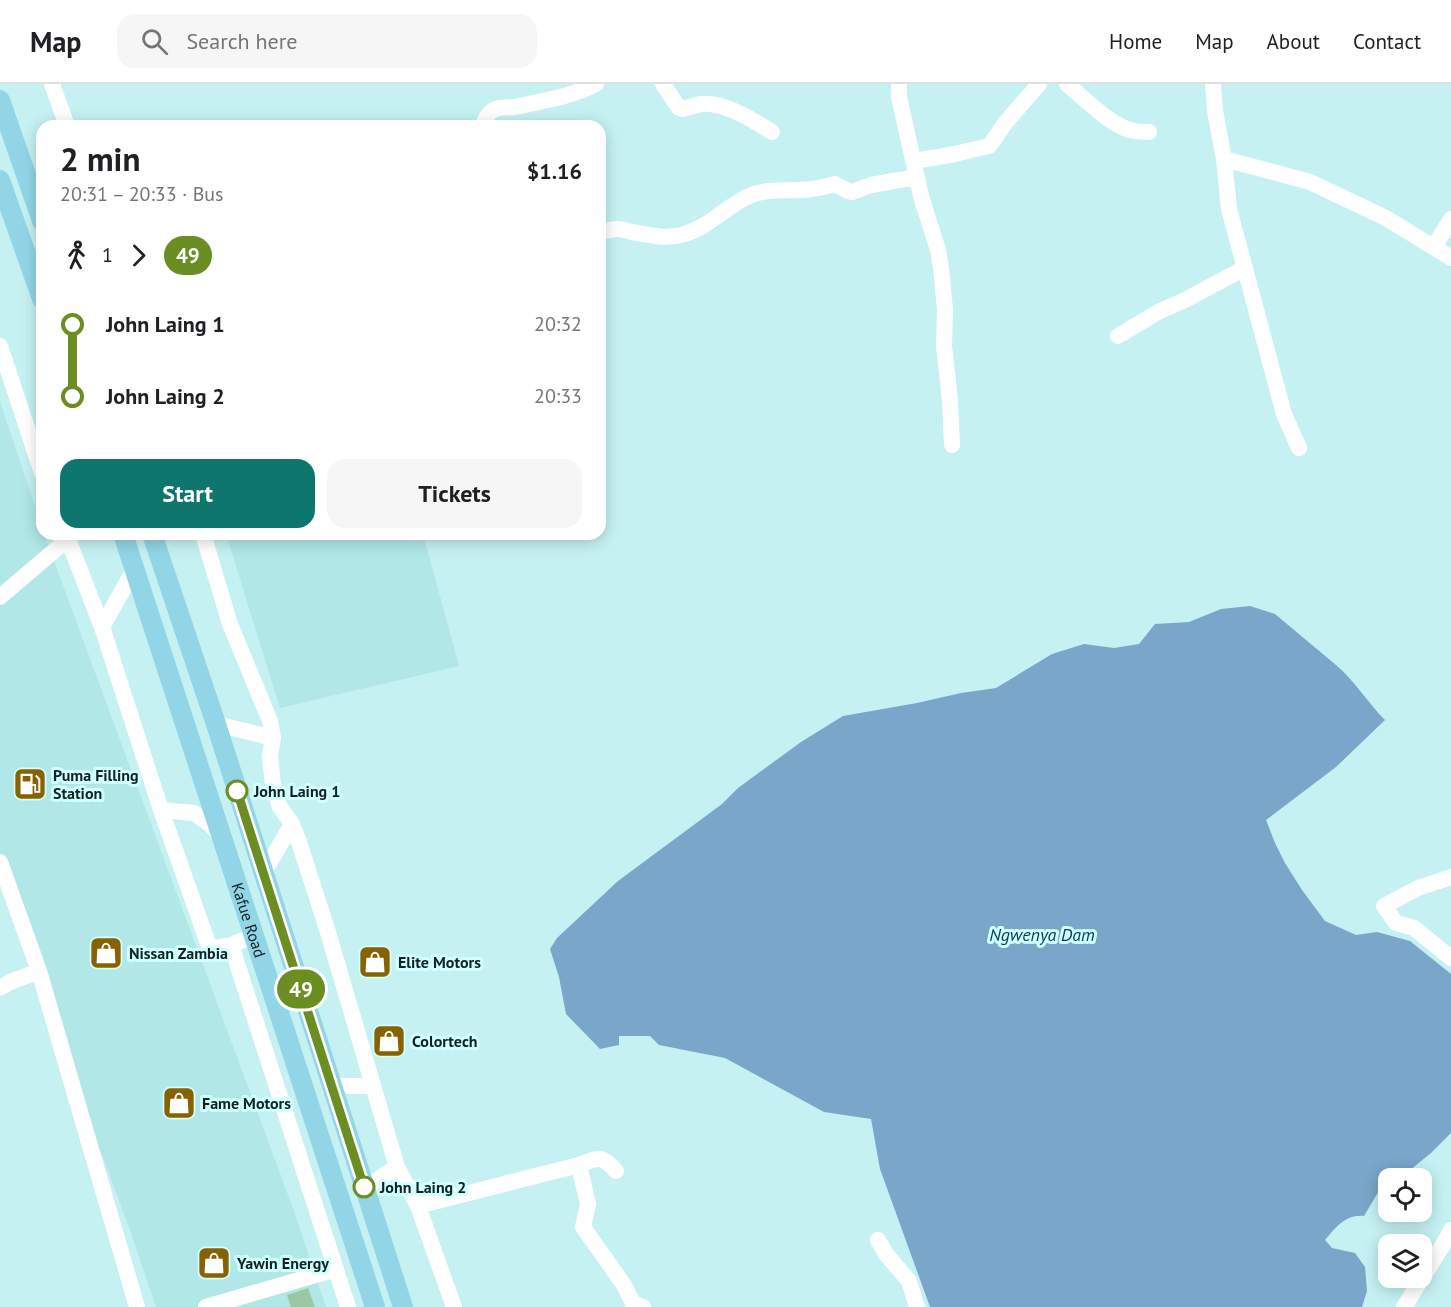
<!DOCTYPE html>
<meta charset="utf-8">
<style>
:root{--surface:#fff;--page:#f6f6f6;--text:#202124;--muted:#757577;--line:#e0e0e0;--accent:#0f766e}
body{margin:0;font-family:"PT Sans",sans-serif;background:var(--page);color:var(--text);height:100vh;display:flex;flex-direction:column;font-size:22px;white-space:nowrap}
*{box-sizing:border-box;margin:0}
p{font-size:20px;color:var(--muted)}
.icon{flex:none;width:33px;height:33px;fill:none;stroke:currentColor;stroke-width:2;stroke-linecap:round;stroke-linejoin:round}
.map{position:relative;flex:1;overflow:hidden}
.drawer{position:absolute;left:36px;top:36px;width:570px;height:420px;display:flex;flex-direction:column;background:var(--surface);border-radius:18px;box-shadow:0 3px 15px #0003}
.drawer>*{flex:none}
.badge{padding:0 12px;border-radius:20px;font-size:21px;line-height:39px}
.buttons{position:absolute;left:1378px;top:1084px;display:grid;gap:12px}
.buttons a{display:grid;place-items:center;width:54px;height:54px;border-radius:12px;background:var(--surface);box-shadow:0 3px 15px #0003;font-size:30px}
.map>.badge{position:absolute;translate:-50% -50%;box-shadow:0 0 0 3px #fff}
.legs{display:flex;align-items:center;gap:9px;height:66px;padding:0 24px;font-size:20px}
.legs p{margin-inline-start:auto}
.overview{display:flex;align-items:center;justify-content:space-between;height:102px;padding:0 24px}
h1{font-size:33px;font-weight:700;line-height:45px}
.button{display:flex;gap:12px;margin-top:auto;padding:12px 24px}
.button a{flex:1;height:69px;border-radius:18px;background:var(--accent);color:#fff;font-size:24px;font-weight:700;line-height:69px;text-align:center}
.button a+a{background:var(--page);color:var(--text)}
ul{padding:0 24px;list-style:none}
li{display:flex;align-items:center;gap:21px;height:72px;font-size:22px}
li i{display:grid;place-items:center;width:9px;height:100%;margin:0 8px;background:currentColor}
li i::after{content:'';width:15px;height:15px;margin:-8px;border:4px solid;border-radius:50%;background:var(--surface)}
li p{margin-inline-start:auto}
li:first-child i{background:linear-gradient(#0000 50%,currentColor 0)}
li:last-child i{background:linear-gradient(currentColor 50%,#0000 0)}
header{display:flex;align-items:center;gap:36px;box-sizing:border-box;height:84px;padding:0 30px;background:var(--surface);border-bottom:2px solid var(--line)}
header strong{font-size:28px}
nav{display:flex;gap:33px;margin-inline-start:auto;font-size:21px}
.search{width:420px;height:54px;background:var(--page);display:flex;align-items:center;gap:15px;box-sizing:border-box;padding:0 21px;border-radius:18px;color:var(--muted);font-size:22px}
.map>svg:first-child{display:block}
.built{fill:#b1e7e7}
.green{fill:#9cc7a5}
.water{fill:#79a6c9}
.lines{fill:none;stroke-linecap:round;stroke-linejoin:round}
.minor{stroke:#fff;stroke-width:16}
.major{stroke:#92d5e7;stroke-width:20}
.line-1-casing{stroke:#fff;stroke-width:14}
.line-1{stroke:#6b8e23;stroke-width:9}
.stop-1-dot{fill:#fff;stroke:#6b8e23;stroke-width:3}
.labels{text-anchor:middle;stroke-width:6;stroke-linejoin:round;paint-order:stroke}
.poi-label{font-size:16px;font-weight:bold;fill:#122324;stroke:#d2ffff;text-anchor:start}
.stop-label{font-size:16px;font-weight:bold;fill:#122324;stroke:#d2ffff;text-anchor:start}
.street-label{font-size:16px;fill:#122324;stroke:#d2ffff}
.water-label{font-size:18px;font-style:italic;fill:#023c5e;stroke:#d2ffff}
</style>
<header>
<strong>Map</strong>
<div class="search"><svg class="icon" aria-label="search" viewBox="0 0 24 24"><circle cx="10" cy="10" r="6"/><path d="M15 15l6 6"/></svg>Search here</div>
<nav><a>Home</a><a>Map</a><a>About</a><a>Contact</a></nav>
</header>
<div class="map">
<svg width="1451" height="1223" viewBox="0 0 1451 1223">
<rect width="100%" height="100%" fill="#c5f1f2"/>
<path class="built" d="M0,318L42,443V450H44L295,1130L326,1223H156L130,1146L0,799Z
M226,450H423L459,582L280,624Z"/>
<path class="green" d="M308,1204L315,1223H291L287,1211Z"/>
<path class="water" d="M1250,522L1275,530L1336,581C1355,597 1368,619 1385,636L1336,683L1266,736L1275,759L1285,779L1302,806L1325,837L1356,851L1377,848L1410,857L1451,890V1049L1431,1069L1404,1091L1397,1095H1389V1100L1380,1105L1364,1132C1346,1130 1336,1143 1325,1156L1332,1164L1355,1169L1365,1183L1367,1207L1362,1223H930L880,1085L871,1035L824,1028L725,974L659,961L650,952H619V961L600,965L566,930L559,893L550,865L557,854L618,797L722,720L738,704L801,658L843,632L917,619L961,609L996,604L1052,570L1084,560L1114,564L1139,560L1155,540L1189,538L1221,525Z"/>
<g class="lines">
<path class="minor" d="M52,0L67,42
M663,0L679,24L682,25C688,24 695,21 701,20C725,18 753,36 772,48
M899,0V13L921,112L938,166L941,184L945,226L944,262L950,316L952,361
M1067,0C1084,14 1113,44 1134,47C1139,48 1144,48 1149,48
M1213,0L1215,27L1224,75L1229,125L1284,330L1299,364
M482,42C485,37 487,30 492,27C499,22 508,24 515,23C542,17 571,13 596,0
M1224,75L1310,98L1386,134L1451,174
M914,77L950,71L989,62L993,57L1006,38L1039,0
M600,148C606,147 612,145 618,145C622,145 627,147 632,148C649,151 663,155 681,151C707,145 725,123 749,112C770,103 790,108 812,105C820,104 827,102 835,100L848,107L852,108L871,101L917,93
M1434,163L1451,135
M1118,252L1158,228L1185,216L1245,184
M0,262L42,389
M66,450L102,543L161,726L194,729L211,741L222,754
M203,450L230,540L270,637L273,654L270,672L273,701L280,723L292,740L299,758L327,845L397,1083L418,1122L454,1223
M0,513L68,455
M102,543L135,484
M216,640L273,654
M161,726L210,865L231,861
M0,778L39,887L137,1223
M263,790L292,740
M1451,793L1418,804L1384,822L1396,839L1414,844L1451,874
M254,852L231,861L348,1223
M0,904L10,898L39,887
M332,1002H373
M579,1081L588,1120L583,1143L624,1201L633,1219L643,1223
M365,1104L397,1083
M418,1122L579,1081C598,1074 601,1070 616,1087
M878,1156L886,1170L909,1197L917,1223
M206,1223L336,1185
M1404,1223L1446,1156L1451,1146"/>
<g class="major">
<path d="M0,16L42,137"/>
<path d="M0,96L42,215"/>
<path id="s1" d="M123,450L375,1223"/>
<path d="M152,450L216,640L403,1223"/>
</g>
</g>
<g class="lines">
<g class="line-1-casing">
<path id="line-1" d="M237,707L364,1103"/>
</g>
<use href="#line-1" class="line-1"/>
</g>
<defs>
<g id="fuel-square" transform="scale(1.725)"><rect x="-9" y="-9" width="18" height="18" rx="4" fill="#886200" stroke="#d2ffff"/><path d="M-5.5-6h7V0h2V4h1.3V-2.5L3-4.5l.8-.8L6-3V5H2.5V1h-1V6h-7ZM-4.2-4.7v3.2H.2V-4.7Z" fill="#fff"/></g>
<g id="shop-square" transform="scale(1.725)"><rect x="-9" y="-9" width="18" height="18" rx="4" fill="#886200" stroke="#d2ffff"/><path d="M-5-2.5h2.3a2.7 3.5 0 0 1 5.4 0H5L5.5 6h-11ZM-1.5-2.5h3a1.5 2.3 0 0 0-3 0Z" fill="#fff"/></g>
</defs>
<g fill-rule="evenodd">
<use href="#fuel-square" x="30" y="700"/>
<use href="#shop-square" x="106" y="869"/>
<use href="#shop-square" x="375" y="878"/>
<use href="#shop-square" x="389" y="957"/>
<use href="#shop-square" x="179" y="1019"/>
<use href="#shop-square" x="214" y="1179"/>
</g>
<g class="stop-1-dot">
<circle cx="237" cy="707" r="10"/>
<circle cx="364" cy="1103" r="10"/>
</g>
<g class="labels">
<g class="poi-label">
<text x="53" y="697">Puma Filling<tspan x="53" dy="18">Station</tspan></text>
<text x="129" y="875">Nissan Zambia</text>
<text x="398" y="884">Elite Motors</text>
<text x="412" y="963">Colortech</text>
<text x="202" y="1025">Fame Motors</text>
<text x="237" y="1185">Yawin Energy</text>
</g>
<g class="stop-label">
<text x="254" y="713">John Laing 1</text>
<text x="380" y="1109">John Laing 2</text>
</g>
<g class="street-label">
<text dy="6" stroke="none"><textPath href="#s1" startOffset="406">Kafue Road</textPath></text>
</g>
<g class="water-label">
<text x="1042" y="857">Ngwenya Dam</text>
</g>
</g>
</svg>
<div class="buttons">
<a><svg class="icon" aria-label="locate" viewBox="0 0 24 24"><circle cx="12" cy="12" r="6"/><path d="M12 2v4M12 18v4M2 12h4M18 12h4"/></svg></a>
<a><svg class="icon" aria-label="layers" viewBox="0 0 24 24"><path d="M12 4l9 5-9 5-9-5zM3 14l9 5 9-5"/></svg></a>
</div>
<b class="badge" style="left:301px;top:905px;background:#6b8e23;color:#fff">49</b>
<section class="drawer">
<div class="overview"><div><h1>2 min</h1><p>20:31 – 20:33 · Bus</p></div><b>$1.16</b></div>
<div class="legs"><svg class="icon" aria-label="walk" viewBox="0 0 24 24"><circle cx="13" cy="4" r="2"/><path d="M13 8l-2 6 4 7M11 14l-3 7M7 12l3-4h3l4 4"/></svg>1<svg class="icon" aria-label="forward" viewBox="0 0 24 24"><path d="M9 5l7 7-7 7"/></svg><b class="badge" style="background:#6b8e23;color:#fff">49</b></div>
<ul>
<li><i style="color:#6b8e23"></i><b>John Laing 1</b><p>20:32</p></li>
<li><i style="color:#6b8e23"></i><b>John Laing 2</b><p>20:33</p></li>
</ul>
<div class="button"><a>Start</a><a>Tickets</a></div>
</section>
</div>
